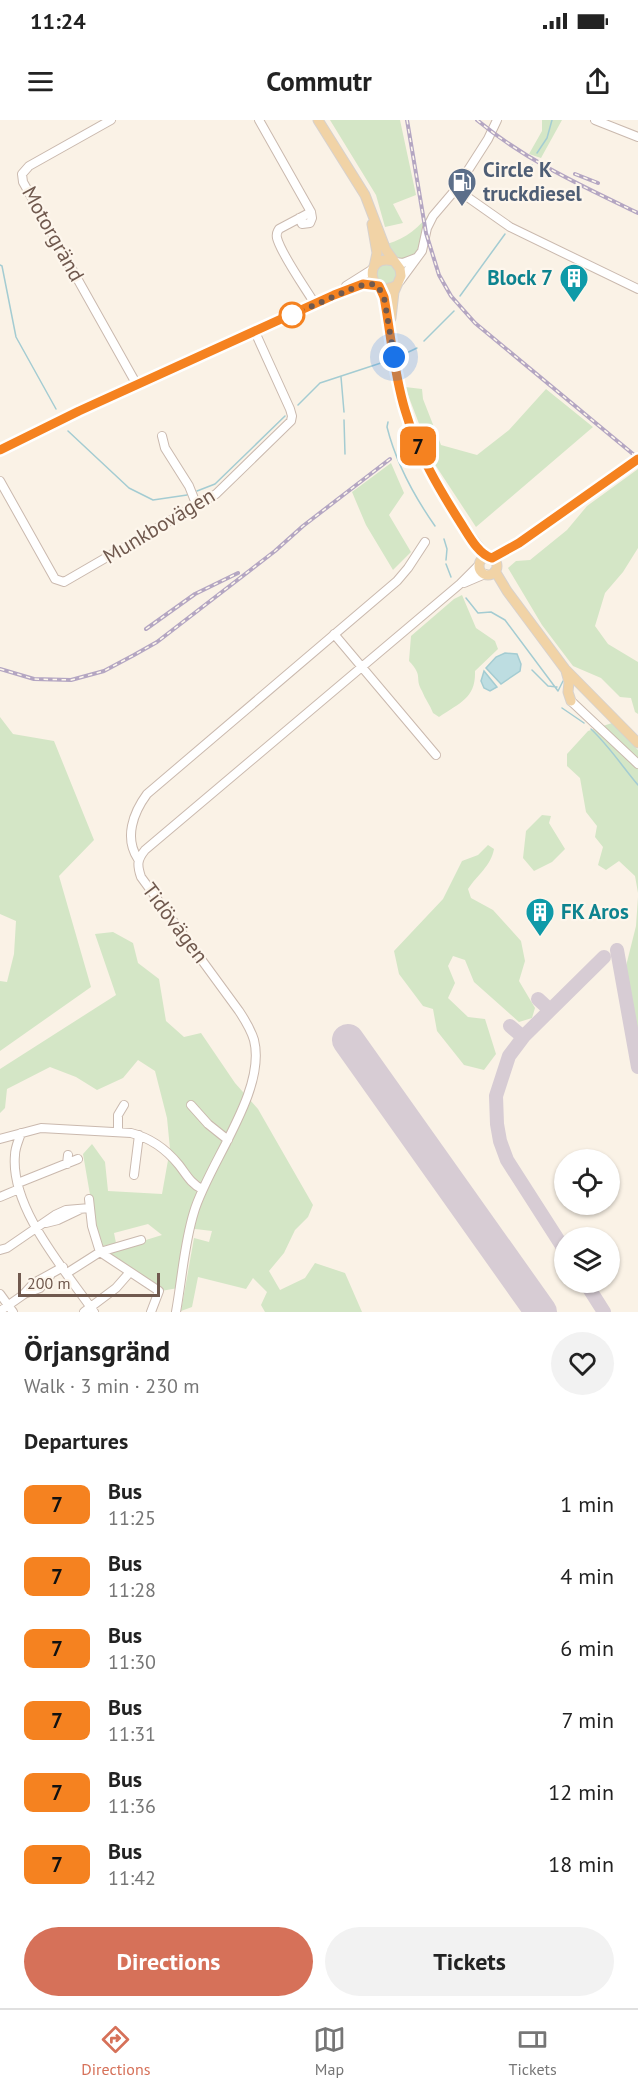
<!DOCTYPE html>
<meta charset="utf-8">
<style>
:root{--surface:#fff;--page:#f2f2f2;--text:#222;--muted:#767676;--line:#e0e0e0;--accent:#d67159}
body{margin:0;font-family:"PT Sans",sans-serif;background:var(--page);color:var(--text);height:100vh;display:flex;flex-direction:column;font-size:22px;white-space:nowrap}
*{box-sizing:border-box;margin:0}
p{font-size:20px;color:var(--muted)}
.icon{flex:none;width:33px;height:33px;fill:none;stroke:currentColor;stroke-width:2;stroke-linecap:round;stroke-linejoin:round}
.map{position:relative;height:1192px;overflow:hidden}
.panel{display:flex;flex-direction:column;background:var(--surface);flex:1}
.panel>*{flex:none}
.badge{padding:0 12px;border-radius:9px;font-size:21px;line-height:39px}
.fabs{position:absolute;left:554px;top:1029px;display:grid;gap:12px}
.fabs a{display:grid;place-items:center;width:66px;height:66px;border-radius:50%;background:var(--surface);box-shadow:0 2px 4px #0004;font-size:30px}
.scale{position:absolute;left:18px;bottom:15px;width:142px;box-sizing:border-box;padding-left:6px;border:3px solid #70594e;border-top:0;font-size:16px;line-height:21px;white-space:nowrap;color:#70594e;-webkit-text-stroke:4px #fdf6ec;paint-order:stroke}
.you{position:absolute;width:30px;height:30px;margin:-15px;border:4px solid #fff;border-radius:50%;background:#1a73e8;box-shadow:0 0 0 9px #1a73e833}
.map>.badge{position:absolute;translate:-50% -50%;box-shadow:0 0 0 3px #fff}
h2{padding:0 24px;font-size:22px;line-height:54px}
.round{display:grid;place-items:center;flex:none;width:63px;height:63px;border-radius:32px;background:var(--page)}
.summary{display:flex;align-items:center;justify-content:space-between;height:102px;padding:0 24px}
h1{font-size:28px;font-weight:600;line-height:45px}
.action{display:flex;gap:12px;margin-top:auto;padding:12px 24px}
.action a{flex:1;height:69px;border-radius:36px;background:var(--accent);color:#fff;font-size:24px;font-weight:600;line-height:69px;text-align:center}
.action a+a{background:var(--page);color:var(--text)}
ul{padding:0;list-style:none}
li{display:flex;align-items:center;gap:18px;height:72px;padding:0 24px}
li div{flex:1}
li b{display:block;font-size:22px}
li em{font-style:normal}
li .badge{min-width:66px;font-weight:700;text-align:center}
.status{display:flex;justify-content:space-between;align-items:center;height:42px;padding:0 30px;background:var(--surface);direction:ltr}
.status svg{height:16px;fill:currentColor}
header{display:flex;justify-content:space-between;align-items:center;height:78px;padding:0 24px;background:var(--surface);font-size:27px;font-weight:600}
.menu{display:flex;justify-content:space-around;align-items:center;height:84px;border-top:2px solid var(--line);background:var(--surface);font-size:16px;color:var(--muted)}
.menu a{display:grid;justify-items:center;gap:3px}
.menu .selected{color:var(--accent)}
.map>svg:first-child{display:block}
.green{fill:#d4e6c6}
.water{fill:#bddde1;stroke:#a4ccd2;stroke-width:1.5}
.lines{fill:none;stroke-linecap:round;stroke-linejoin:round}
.stream{stroke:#a4ccd2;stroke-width:1.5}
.taxiway{stroke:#d7ccd4;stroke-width:14}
.runway{stroke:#d7ccd4;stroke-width:32}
.minor-casing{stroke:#cab9ae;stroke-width:10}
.major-casing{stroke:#d7d1cd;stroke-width:11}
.minor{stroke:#fff;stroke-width:8}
.major{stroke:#f1d3a6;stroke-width:9}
.rail-casing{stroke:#b4a6c2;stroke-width:4}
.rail{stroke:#fdf6ec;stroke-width:1.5;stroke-dasharray:4.5;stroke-linecap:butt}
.line-casing{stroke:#fff;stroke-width:14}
.line{stroke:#f58220;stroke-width:9}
.walk{stroke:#70594e;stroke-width:6;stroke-dasharray:0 10.8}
.stop-dot{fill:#fff;stroke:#f58220;stroke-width:3}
.labels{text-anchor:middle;stroke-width:4.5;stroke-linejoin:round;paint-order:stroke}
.service-label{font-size:21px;font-weight:bold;fill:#4e5e75;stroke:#fdf6ec;text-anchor:start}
.street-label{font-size:21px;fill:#70594e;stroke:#fdf6ec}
.culture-label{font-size:21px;font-weight:bold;fill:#0d838f;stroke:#fdf6ec;text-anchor:end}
</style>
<div class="status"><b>11:24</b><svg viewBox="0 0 49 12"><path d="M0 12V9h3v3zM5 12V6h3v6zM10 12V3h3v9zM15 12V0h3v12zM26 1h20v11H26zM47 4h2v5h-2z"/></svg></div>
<header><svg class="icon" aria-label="menu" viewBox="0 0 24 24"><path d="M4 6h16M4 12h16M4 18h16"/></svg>Commutr<svg class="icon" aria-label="share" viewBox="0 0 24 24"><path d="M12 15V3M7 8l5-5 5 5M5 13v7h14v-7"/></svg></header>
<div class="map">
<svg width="638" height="1192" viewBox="0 0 638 1192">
<rect width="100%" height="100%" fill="#faf2e6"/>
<path class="green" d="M330,0H400L416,75L393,84L403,103L385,107L376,75Z
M542,0H562L541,38L529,34L542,11Z
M432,92L416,134L405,139L395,137L387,124C408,118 418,107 432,92Z
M391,144L398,152L395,163L385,165L377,159L376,151L380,145Z
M405,267L422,269L423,279L441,325L477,335L509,310L546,269L593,307L476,407L434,343Z
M391,343L404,373L389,395L411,432L393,450L366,405L352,372Z
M638,349V428L623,452L605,473L595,506L608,524L638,542V594L635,592L631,578L620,577L601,558L573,546L542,505L508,448L516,441L530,440L567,410L587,386Z
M462,475L476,508L495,521L498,529L475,551C476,578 460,583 439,597L433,593C430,585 425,579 422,571C414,557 424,557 409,541L411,516L454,479Z
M0,597L13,614L54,621L94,720L59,756L91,867L0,931V861L7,862L14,834L16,801L0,794Z
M612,603L638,630V773L635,756L619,741L606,750L598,745L603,727L595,717L597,706L586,692L580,658L567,646V634L588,611Z
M542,695L551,696L549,703L565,729L552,742L534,751L523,738L526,711Z
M488,725L494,729C491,746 477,755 468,769L471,778L493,790L521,821L525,841L519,861L535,888L532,898L519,902L474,862L465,840L453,836L448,846L455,863L448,878L468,897L485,899L496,934L484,950L464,945L437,911L433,889L423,886L399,854L394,831L443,779L462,741L478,735Z
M638,777V917L626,846L636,806Z
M113,812L133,823L138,843L159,859L166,901L184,917L201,913L235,963L258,989L313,1085L308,1097L295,1110L284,1133L269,1151L280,1170L305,1158L315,1143L345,1153L362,1192H265L261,1185L267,1172L253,1158L246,1169L198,1157L192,1187L181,1191L194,1118L209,1122L212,1111L187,1108L178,1168L161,1171L104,1133L162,1115L148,1104L114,1113L116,1123L99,1127L83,1034L92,1024L105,1042L108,1071L162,1074L170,1029L167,998L155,951L138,940L123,958L97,970L76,957L50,947L7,969L5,988L0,993V949L116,875L95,814Z"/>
<path class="water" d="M505,533L517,534L521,544L520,551L501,564L486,548L496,537Z
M484,551L497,567L490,571L484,568L481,561Z"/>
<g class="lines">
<path class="stream" d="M537,33L547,18L552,0
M530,56L532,45
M0,145L2,146L16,217L56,289
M460,176L505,114
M424,221L454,191
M400,236L417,228
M341,257L344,292
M298,285L320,263L387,241
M344,300L345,334
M388,302L387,307C396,343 414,376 435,406
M68,311L129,368L153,380L187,375
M197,371L215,364L285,296
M444,419L447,429L446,440
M446,444L451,457
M466,478L478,493L491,492L505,500L558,571L563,561
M532,550L548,566L557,567
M562,588L584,603
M591,609C609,626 622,646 638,665"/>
<path class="taxiway" d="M617,830L638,947
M538,879L550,890
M510,906L523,917
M564,1129L507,1040L500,1021L497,1004L496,976L509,936L524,916L604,837
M585,1162L604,1192"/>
<path class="runway" d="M348,920L541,1192"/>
<g class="minor-casing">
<path id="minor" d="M111,0L29,46L22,54L23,62L137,265
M259,0L311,92L279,109C277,113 276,113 277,118C281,134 306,169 315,184
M595,0L638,17
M456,69L510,107L638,169
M299,98L302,104L310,103L312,98L311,92
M395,142L403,143L416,138
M400,161L422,131L427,108L433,96L456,69L488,19L497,0
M346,166L373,149
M162,316L165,328L189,366L197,386
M0,330L79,291L334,175L363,164L377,165
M0,361L55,459L64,462L216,374L291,301L292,296L290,289L255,212
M464,463L485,454
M334,514L436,635
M571,581L638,644
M138,739C124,718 133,693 147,674L397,461L408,448L425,422
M191,985L208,1004L228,1020
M118,1011V995L124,985
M21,1013C19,1020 15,1027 15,1035C10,1088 65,1150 94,1192
M0,1019L41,1008L131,1013C151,1018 166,1029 179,1045C186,1054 191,1064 202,1069
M67,1044L68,1035
M134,1055L139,1015
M18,1063L78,1039
M0,1077L19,1069
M89,1079L92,1106L100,1132L159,1171L151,1192
M46,1103L58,1100L79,1090
M0,1130L7,1128L55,1095L66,1090L90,1088
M67,1153L100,1132L141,1120
M0,1174L13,1192
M24,1174L40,1168L50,1156
M0,1191L23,1175L34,1163L63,1147
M84,1192L116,1168L130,1152
M176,1192C182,1159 184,1124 194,1092C208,1044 267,971 254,920C251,910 245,900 239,891L141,757C137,745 137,740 145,730L460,464L479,445"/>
</g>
<g class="major-casing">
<path id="major" d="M318,0L365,75L386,130L400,149L401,156L394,172L391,198
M372,104L377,133L374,147
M393,141C361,133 369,182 397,165
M379,166L384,178C389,207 392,238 399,268C414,330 446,388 487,437
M479 446a9 9 0 1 1 18 0a9 9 0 1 1-18 0Z
M492,438L518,423L638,339
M495,451L507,471L565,549L638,623
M566,551L569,562L568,572L571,581"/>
</g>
<use href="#minor" class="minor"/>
<use href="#major" class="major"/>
<g class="rail-casing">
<path id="rail" d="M407,0L426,113L439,155L451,176L475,203L633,334
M477,0C525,40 582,66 638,93
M575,54L598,63
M146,509L195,474L238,453
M0,549L34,559L71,560L104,551L134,535L157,522L275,431L303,406L390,339"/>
</g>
<use href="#rail" class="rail"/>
</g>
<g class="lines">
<g class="line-casing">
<path id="line" d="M0,330L79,291L334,175L363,164L379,166L384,177C391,215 394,254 405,290C417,332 439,369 462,405C469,416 479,435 492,438L519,423L638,339"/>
</g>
<use href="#line" class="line"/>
<path class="walk" d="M292,195L358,166L370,164L377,165L384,177L394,237"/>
</g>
<defs>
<g id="fuel-pin" transform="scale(1.5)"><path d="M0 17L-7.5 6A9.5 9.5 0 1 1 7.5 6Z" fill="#5c6f8a" stroke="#fdf6ec"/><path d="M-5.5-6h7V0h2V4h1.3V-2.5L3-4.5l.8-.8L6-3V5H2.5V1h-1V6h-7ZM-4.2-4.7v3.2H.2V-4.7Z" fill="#fff"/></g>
<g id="building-pin" transform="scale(1.5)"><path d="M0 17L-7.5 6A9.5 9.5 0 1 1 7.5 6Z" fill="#0f9aa8" stroke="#fdf6ec"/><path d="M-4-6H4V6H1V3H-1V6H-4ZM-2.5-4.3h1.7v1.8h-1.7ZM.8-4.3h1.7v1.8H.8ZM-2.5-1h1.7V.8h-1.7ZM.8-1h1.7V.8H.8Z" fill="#fff"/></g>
</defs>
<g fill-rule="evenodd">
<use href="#fuel-pin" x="462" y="62"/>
<use href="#building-pin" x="574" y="158"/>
<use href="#building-pin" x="540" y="792"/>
</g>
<circle class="stop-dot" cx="292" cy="195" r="12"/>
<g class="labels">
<g class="service-label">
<text x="483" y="57">Circle K<tspan x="483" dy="24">truckdiesel</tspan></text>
</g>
<g class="street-label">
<text transform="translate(53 114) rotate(61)" y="7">Motorgränd</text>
<text transform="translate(159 406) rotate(-31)" y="7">Munkbovägen</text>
<text transform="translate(175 803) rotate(53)" y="7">Tidövägen</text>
</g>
<g class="culture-label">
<text x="553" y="165">Block 7</text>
<text x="561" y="799" text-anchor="start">FK Aros</text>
</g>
</g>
</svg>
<div class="fabs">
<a><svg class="icon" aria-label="locate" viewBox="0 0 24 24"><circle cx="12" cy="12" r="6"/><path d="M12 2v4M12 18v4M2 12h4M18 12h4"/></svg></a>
<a><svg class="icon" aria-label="layers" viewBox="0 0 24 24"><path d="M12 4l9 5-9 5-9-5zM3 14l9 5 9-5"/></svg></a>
</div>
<div class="scale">200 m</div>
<div class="you" style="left:394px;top:237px"></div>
<b class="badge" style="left:418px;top:326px;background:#f58220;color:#111">7</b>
</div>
<section class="panel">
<div class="summary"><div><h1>Örjansgränd</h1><p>Walk · 3 min · 230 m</p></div><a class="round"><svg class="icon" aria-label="heart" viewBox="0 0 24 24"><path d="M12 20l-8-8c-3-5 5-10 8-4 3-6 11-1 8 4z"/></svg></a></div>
<h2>Departures</h2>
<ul>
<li><span class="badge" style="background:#f58220;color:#111">7</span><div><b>Bus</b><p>11:25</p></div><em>1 min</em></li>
<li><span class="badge" style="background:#f58220;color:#111">7</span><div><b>Bus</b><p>11:28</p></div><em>4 min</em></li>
<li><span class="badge" style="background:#f58220;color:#111">7</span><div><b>Bus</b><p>11:30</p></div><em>6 min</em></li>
<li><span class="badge" style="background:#f58220;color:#111">7</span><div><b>Bus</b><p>11:31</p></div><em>7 min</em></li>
<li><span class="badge" style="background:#f58220;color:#111">7</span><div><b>Bus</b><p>11:36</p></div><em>12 min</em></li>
<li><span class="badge" style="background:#f58220;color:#111">7</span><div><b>Bus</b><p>11:42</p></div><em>18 min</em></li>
</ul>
<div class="action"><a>Directions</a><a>Tickets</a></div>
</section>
<nav class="menu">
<a class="selected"><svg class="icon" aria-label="directions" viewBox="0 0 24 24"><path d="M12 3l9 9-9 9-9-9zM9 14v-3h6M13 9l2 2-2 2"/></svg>Directions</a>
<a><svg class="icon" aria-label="map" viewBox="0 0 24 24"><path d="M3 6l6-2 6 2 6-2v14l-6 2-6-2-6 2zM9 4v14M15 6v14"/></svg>Map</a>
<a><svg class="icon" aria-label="tickets" viewBox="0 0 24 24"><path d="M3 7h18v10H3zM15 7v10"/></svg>Tickets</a>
</nav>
